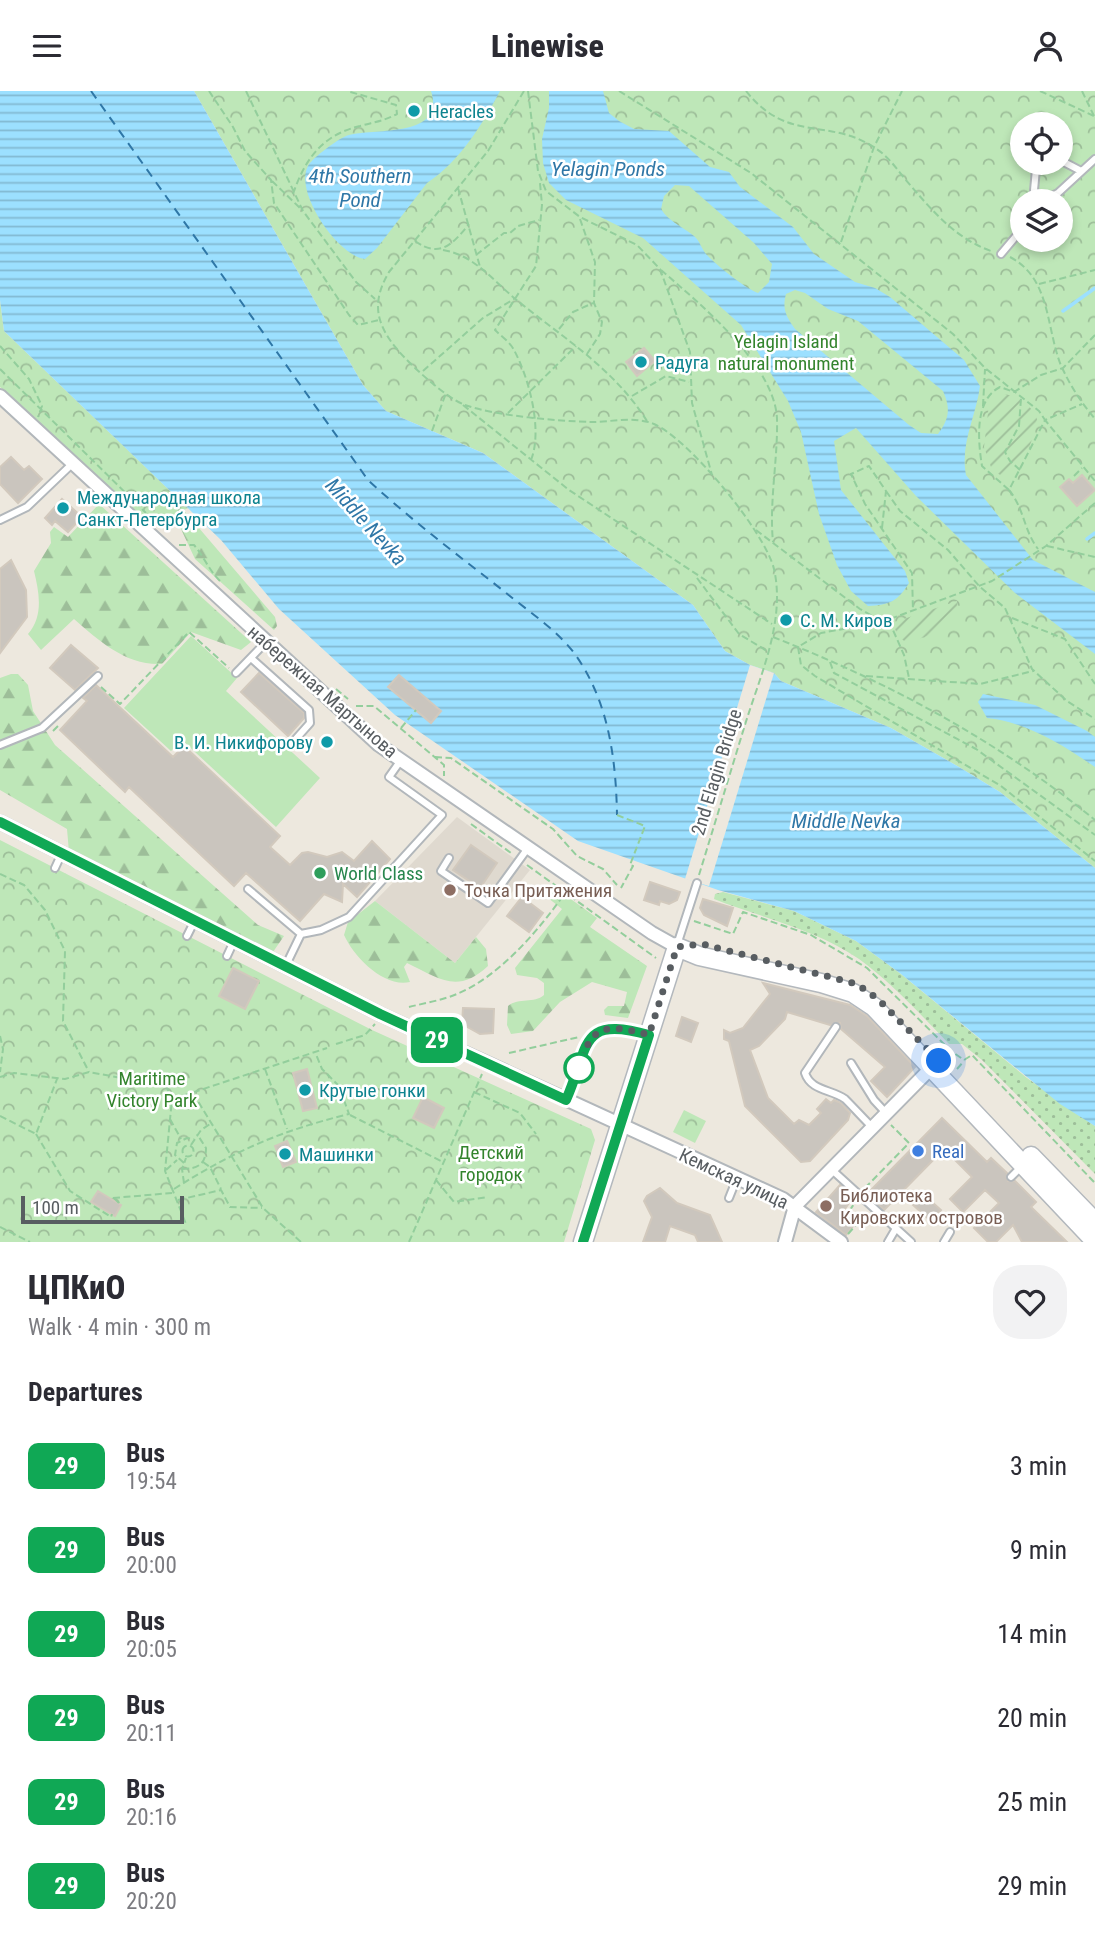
<!DOCTYPE html>
<meta charset="utf-8">
<style>
:root{--surface:#fff;--page:#f2f2f3;--text:#2b2b33;--muted:#7c7c81}
body{margin:0;font-family:"Roboto Condensed",sans-serif;background:var(--page);color:var(--text);height:100vh;display:flex;flex-direction:column;font-size:26px;white-space:nowrap}
*{box-sizing:border-box;margin:0}
p{font-size:23px;color:var(--muted)}
.icon{flex:none;width:38px;height:38px;fill:none;stroke:currentColor;stroke-width:2;stroke-linecap:round;stroke-linejoin:round}
.map{position:relative;height:1151px;overflow:hidden}
.panel{display:flex;flex-direction:column;background:var(--surface);flex:1}
.panel>*{flex:none}
.badge{padding:0 14px;border-radius:10px;font-size:24px;line-height:46px}
.controls{position:absolute;left:1010px;top:21px;display:grid;gap:14px}
.controls a{display:grid;place-items:center;width:63px;height:63px;border-radius:50%;background:var(--surface);box-shadow:0 4px 10px #0003;font-size:35px}
.scale{position:absolute;left:21px;bottom:18px;width:163px;box-sizing:border-box;padding-left:7px;border:4px solid #585d61;border-top:0;font-size:19px;line-height:24px;white-space:nowrap;color:#585d61;-webkit-text-stroke:5px #fff;paint-order:stroke}
.you{position:absolute;width:35px;height:35px;margin:-18px;border:5px solid #fff;border-radius:50%;background:#1a73e8;box-shadow:0 0 0 10px #1a73e833}
.map>.badge{position:absolute;translate:-50% -50%;box-shadow:0 0 0 4px #fff}
h2{padding:0 28px;font-size:26px;line-height:63px}
.round{display:grid;place-items:center;flex:none;width:74px;height:74px;border-radius:28px;background:var(--page)}
.head{display:flex;align-items:center;justify-content:space-between;height:119px;padding:0 28px}
h1{font-size:33px;font-weight:800;line-height:52px}
ul{padding:0;list-style:none}
li{display:flex;align-items:center;gap:21px;height:84px;padding:0 28px}
li div{flex:1}
li b{display:block;font-size:26px}
li em{font-style:normal}
li .badge{min-width:77px;font-weight:700;text-align:center}
header{display:flex;justify-content:space-between;align-items:center;height:91px;padding:0 28px;background:var(--surface);font-size:32px;font-weight:800}
.map>svg:first-child{display:block}
.education{fill:#dfd9cf}
.grass{fill:url(#grass-dots)}
.forest{fill:url(#forest-firs)}
.park{fill:url(#park-crowns);fill-rule:evenodd}
.garden{fill:url(#garden-furrows)}
.pitch{fill:#bee7b8}
.water{fill:url(#water-rules);fill-rule:evenodd}
.pier{fill:#ede8de}
.lines{fill:none;stroke-linecap:round;stroke-linejoin:round}
.stream{stroke:#9ce0ff;stroke-width:3.5}
.ferry{stroke:#2f77a7;stroke-width:2;stroke-dasharray:9 7;stroke-linecap:butt}
.building{fill:#cac5be;stroke:#d2c9bd;stroke-width:2}
.lane-casing{stroke:#b2b7bb;stroke-width:10}
.street-casing{stroke:#b2b7bb;stroke-width:16}
.secondary-casing{stroke:#b3b8bd;stroke-width:21}
.path{stroke:#93ce9c;stroke-width:2;stroke-dasharray:7 3.5;stroke-linecap:butt}
.lane{stroke:#fff;stroke-width:6}
.street{stroke:#fff;stroke-width:12}
.secondary{stroke:#fff;stroke-width:18}
.line-casing{stroke:#fff;stroke-width:16}
.line{stroke:#10a855;stroke-width:10}
.walk{stroke:#585d61;stroke-width:7;stroke-dasharray:0 12.6}
.culture-dot{fill:#0f9aa8;stroke:#fff;stroke-width:2.5}
.leisure-dot{fill:#2e9e5b;stroke:#fff;stroke-width:2.5}
.education-dot{fill:#8d6e63;stroke:#fff;stroke-width:2.5}
.stop-dot{fill:#fff;stroke:#10a855;stroke-width:3.5}
.shop-dot{fill:#3f7fe0;stroke:#fff;stroke-width:2.5}
.labels{text-anchor:middle;stroke-width:5;stroke-linejoin:round;paint-order:stroke}
.culture-label{font-size:19px;fill:#0d838f;stroke:#fff;text-anchor:start}
.park-label{font-size:19px;fill:#33842d;stroke:#fff}
.street-label{font-size:19px;fill:#585d61;stroke:#fff}
.leisure-label{font-size:19px;fill:#27864d;stroke:#fff;text-anchor:start}
.education-label{font-size:19px;fill:#785e54;stroke:#fff;text-anchor:start}
.shop-label{font-size:19px;fill:#366cbe;stroke:#fff;text-anchor:start}
.water-label{font-size:21px;font-style:italic;fill:#2f77a7;stroke:#fff}
</style>
<header><svg class="icon" aria-label="menu" viewBox="0 0 24 24"><path d="M4 6h16M4 12h16M4 18h16"/></svg>Linewise<svg class="icon" aria-label="person" viewBox="0 0 24 24"><circle cx="12" cy="8" r="4"/><path d="M4 21q1-7 8-7t8 7"/></svg></header>
<div class="map">
<svg width="1095" height="1151" viewBox="0 0 1095 1151">
<defs>
<pattern id="grass-dots" width="8" height="8" patternUnits="userSpaceOnUse" patternTransform="scale(1.75)"><rect width="8" height="8" fill="#bee7b8"/><path d="M2 2h.1M6 6h.1" fill="none" stroke="#9dbe99" stroke-width="1.8" stroke-linecap="round"/></pattern>
<pattern id="forest-firs" width="22" height="20" patternUnits="userSpaceOnUse" patternTransform="scale(1.75)"><rect width="22" height="20" fill="#bee7b8"/><path d="M5 1l3.5 6h-7zM16 11l3.5 6h-7z" fill="#9dbe99"/></pattern>
<pattern id="park-crowns" width="20" height="18" patternUnits="userSpaceOnUse" patternTransform="scale(1.75)"><rect width="20" height="18" fill="#bee7b8"/><path d="M2 6a3 3 0 1 1 6 0M12 15a3 3 0 1 1 6 0" fill="none" stroke="#9dbe99"/></pattern>
<pattern id="garden-furrows" width="10" height="10" patternUnits="userSpaceOnUse" patternTransform="scale(1.75)"><rect width="10" height="10" fill="#bee7b8"/><path d="M-1 1l2-2M0 10L10 0M9 11l2-2" fill="none" stroke="#9dbe99"/></pattern>
<pattern id="water-rules" width="6" height="5" patternUnits="userSpaceOnUse" patternTransform="scale(1.75)"><rect width="6" height="5" fill="#9ce0ff"/><path d="M0 2.5h6" fill="none" stroke="#82b9d2"/></pattern>
</defs>
<rect width="100%" height="100%" fill="#ede8de"/>
<path class="education" d="M457,726L530,779L455,872L375,810Z"/>
<path class="grass" d="M723,801L794,820L856,850L901,883L1027,987L1095,1035V1083L982,969L962,953H949C921,924 892,892 859,868C816,838 762,827 714,808L715,803Z"/>
<path class="forest" d="M99,413L251,551L241,559L191,541L162,573C127,575 99,550 74,528L41,559L28,543C44,525 39,501 34,480L51,452L50,441L54,436L68,446Z
M181,416L275,526L277,535L274,539L195,468L181,438L165,428Z
M11,583H18L28,594L33,620L55,654L258,834L284,845L273,861L69,761L67,738L0,699V587Z
M550,793L597,827L590,836L647,875L628,927L605,924L604,919L608,915H624L627,901L592,891L560,911L533,940L511,943L507,934L508,915C519,906 534,913 544,904V892L537,887L517,884L515,877L562,818L543,803Z
M375,810L455,872L476,846L486,858L488,875C457,904 439,887 407,872L404,876L410,891C384,897 354,866 344,844L348,831Z"/>
<path class="park" d="M194,0H1095V777L1000,701L959,676L891,637L781,590L774,582L750,574L725,560L693,514L483,362L386,320L363,294ZM1022,33H1060V72H1022ZM1022,110H1060V149H1022Z
M0,209L4,240L188,417L151,436L0,296Z
M0,749L372,939L591,1038L595,1049L564,1151H0Z
M684,1019L706,1030L695,1052L673,1041Z"/>
<path class="garden" d="M999,303C1013,302 1033,314 1037,328C1034,347 1024,376 1007,388L992,379L984,356L989,313Z
M957,510L958,518L945,529L939,541L907,552L899,546L892,532Z"/>
<path class="pitch" d="M191,545L237,587L226,600L320,687L276,736L182,649L171,660L124,617Z"/>
<path class="water" d="M0,0H194L363,294L386,320L483,362L693,514L725,560L750,574L774,582L781,590L891,637L959,676L1000,701L1095,777V1035L1060,1013L901,883L856,850L794,820L718,799L578,750L395,624L279,518L221,449L4,240L0,209ZM399,585L441,619L431,632L389,597Z
M431,0H500C482,34 460,70 427,92L377,157L365,168C337,165 290,96 310,72C317,64 340,46 349,44C377,37 446,47 431,0Z
M549,0H603L609,22L619,30L634,38L669,40L710,76L729,81L740,96L793,136L814,163L855,191L875,197L890,206L964,269L980,295C976,326 960,352 966,384L1033,469L1095,501V563L1015,502L916,405L856,337L834,350L841,399L905,480L909,492C898,510 890,514 868,515L851,500L837,474L819,423L801,341L788,310L741,234L643,147L566,109L549,92L543,72L542,48L549,17ZM675,94L689,95L754,152L772,173L769,191L758,202C746,198 715,173 706,163C701,157 700,150 694,145C682,135 669,131 661,118L664,105ZM795,199L805,202L828,218L858,230L943,300C951,318 949,328 938,343L921,342L909,334L795,238C786,225 782,218 786,203Z
M983,603L1035,614L1087,640L1095,646V676C1063,654 1026,631 987,627L978,611Z"/>
<path class="pier" d="M750,574L774,582L709,795L685,788Z"/>
<g class="lines">
<path class="stream" d="M1063,220L1095,197
M1087,448L1095,442"/>
<path class="ferry" d="M91,0L368,389C411,429 459,465 505,501C529,521 559,540 577,566C609,613 616,669 617,724"/>
</g>
<path class="building" d="M644,257L655,270L637,285L626,271Z
M11,366L24,379L29,375L42,388L18,412L0,393V376Z
M1082,384L1095,399L1077,415L1060,396L1069,388L1073,392Z
M62,408L82,426L68,441L55,430L52,434L45,427Z
M11,469L26,499L27,526L0,562V478Z
M71,554L98,577L75,599L50,577Z
M259,582L304,622V627L288,645L241,601Z
M399,584L441,620L431,632L388,596Z
M96,594L173,666L184,655L280,745L270,756L290,774L302,762L308,761L327,766L342,761L354,770L372,750L390,768L357,806L343,793L342,811L324,803L300,830L246,782L234,795L129,696L125,701L60,639L87,610L83,607Z
M471,754L497,772L480,797L453,779Z
M650,791L680,801L677,809L669,813L660,810L659,814L644,809Z
M522,806L543,822L529,841L507,825Z
M703,808L733,817L727,835L704,824L700,817Z
M233,877L259,890L245,918L219,905Z
M763,892L850,914L867,925L915,976L887,1006L871,990L885,976L841,938L840,932L830,934L787,921L785,928L759,955L750,959L768,1007L794,1033L799,1029L809,1034L821,1022L817,1018L826,1008L831,1012L834,1009L841,1012L850,1022L848,1029L810,1070L801,1071L745,1015L729,950L724,948V939L730,942L743,937L770,903Z
M463,917L494,918L493,942L480,943L462,933Z
M682,926L698,932L691,951L676,945Z
M307,978L317,1017L303,1020L293,982Z
M423,1006L444,1017L434,1037L413,1027Z
M942,1027L987,1071L991,1067L1007,1082L1008,1090H1015L1036,1111L1031,1116L1067,1151H1022L1013,1134L996,1151H988L974,1137L999,1112L985,1099L963,1121L950,1108L972,1086L944,1058L884,1119L867,1103Z
M287,1050L296,1071L283,1076L275,1055Z
M840,1094L853,1106L841,1124L853,1135L846,1144L816,1121Z
M660,1097L677,1112L710,1124L722,1151H698L695,1144L670,1135L665,1151H643L652,1126L644,1110L647,1105Z
M98,1100L121,1114L115,1125L91,1111Z
M923,1103L941,1119L931,1130L913,1114Z"/>
<g class="lines">
<g class="lane-casing">
<path id="lane" d="M1060,69L1081,80
M1033,110L1036,78L1050,72
M1042,110L1058,102L1095,68
M1001,163L1022,138
M0,429L27,416L72,373
M251,567L309,619L310,632L294,650
M236,582L266,551
M0,654L42,637L98,585
M449,767L441,780L488,812L528,757
M55,777L61,764
M248,798L301,843L321,839L349,826L442,724L389,686L401,669
M187,845L194,831
M677,854L697,792
M227,865L234,850
M286,874L301,843
M836,936L805,982C811,1000 831,998 845,1008C854,1017 863,1027 872,1036
M851,972L874,1009L886,1022
M566,1009C577,984 584,930 620,936C629,937 638,941 647,943
M831,1078L911,1151
M1011,1086L1023,1074
M729,1107L737,1087
M888,1151L895,1139
M944,1151L950,1141"/>
</g>
<g class="street-casing">
<path id="street" d="M0,305L379,654L652,842L677,856
M0,731L380,923L783,1108L841,1151
M785,1151L795,1115L938,970"/>
</g>
<g class="secondary-casing">
<path id="secondary" d="M677,856L699,865L821,892L853,902L874,916L1095,1150
M1031,1065L1095,1131
M583,1151L677,856"/>
</g>
<path class="path" d="M209,0L233,36L245,60L271,89L274,112L349,224L358,234L379,229
M246,0L303,120L356,191L375,208
M524,0L488,60L389,181C372,210 375,231 396,257C409,273 446,307 465,314C496,325 558,330 591,331C611,331 635,325 654,333C689,348 765,441 774,478C786,531 759,587 744,637C729,686 714,735 699,784
M528,0L538,80L546,100L580,126L637,154L660,178L690,261L692,312L712,384
M619,0L751,82L953,243L985,277L1039,320L1045,329L1082,313
M746,0C788,53 829,26 875,57C888,65 896,77 905,88C930,117 954,147 991,160
M1040,0L1094,25
M1082,0L1094,25
M272,90L301,118
M458,97L480,176
M293,103C305,68 322,44 360,35C374,31 384,30 397,23L396,14L347,0
M580,128L595,171L594,212L602,231L600,243L587,263
M415,150C440,168 453,153 469,133
M841,151L874,56L902,0
M443,159C473,164 491,187 513,206C560,245 613,276 647,330
M476,164L504,142H510L518,135L539,129
M1010,166C1050,187 1046,234 1060,272C1069,293 1080,310 1095,328
M661,179C699,212 775,274 777,328C778,369 769,410 773,451
M1039,193L1095,179
M559,238L573,221L593,212
M1095,244L1063,277L1041,284L1014,301L1000,296C974,309 978,350 982,375L1009,399L1045,329L1095,390
M0,255L29,288L42,315L38,326
M0,278L146,422
M423,280L483,227L514,208
M632,305L666,285L689,291
M463,314L569,399L772,533
M983,315L985,278
M508,322L576,255
M432,340L446,302
M531,369C543,339 529,287 514,259C510,251 501,245 495,239L536,175L542,114L540,92
M1020,379L1010,370L1005,361L1019,335L1021,307
M1074,385L1082,377
M1009,399C1024,417 1024,440 1038,458
M886,400L900,420L948,459L980,496L1005,517L1032,578L1067,610L1095,628
M1095,412L1046,455L992,490L882,531L821,542L798,556L801,574L815,585L1001,695L1095,770
M882,437L886,400L869,375L851,383L865,413L912,482L913,520
M756,439L860,518L881,530
M179,454H194C205,467 208,478 220,490
M1047,455L1095,466
M697,487L739,543L767,560
M1012,527L1065,548L1095,593
M889,530L904,564L909,587
M773,546C890,592 998,650 1095,729
M830,571L834,582L976,658L1095,744
M866,585L980,593L1033,580
M101,596L120,613L189,541L229,577
M336,598L348,608
M356,615H374L444,674V685
M401,637L416,619
M53,640L60,633
M435,666L451,667L553,738L577,765L603,778L617,794
M617,724L645,735L630,774L633,775L621,797
M471,733L511,762
M527,774L656,867
M0,783L24,794L45,819L65,860L63,930L89,981
M694,830L733,843L743,821L811,844L867,877L951,960L964,969L972,964L1095,1092
M409,916C425,912 443,909 457,903C500,885 539,839 565,802
M0,945L3,958L0,981
M336,953L365,944L375,933
M509,962L579,946
M265,978L287,1038
M957,978L964,970
M0,986L14,982L65,988L89,981L166,995L172,1008L165,1080L186,1133
M474,1001L520,1022L536,1043
M193,1002L263,1117L301,1151
M173,1008L327,957
M350,1024L441,1070
M0,1025L36,1043L57,988
M170,1028L181,1048
M36,1043L70,1100L111,1126L112,1123
M191,1054L201,1039L210,1033
M182.5 1060a5.5 5.5 0 1 1 11 0a5.5 5.5 0 1 1-11 0Z
M203,1071L210,1076L221,1098
M184,1072L175,1064L177,1052L187,1047L194,1048
M182,1078C198,1078 206,1073 206,1057L197,1043
M166,1079L177,1069
M436,1089L454,1111L488,1106
M184,1092L182,1078L186,1067
M865,1097L909,1052L891,1034
M174,1098C234,1060 280,1040 349,1023L339,995L322,978L315,961
M113,1107L172,1102
M114,1107L119,1112
M178,1109L221,1099L230,1116L262,1117
M0,1136L30,1151
M848,1143L856,1134L846,1125L854,1113
M409,1151L482,983"/>
<use href="#lane" class="lane"/>
<use href="#street" class="street"/>
<use href="#secondary" class="secondary"/>
</g>
<g class="lines">
<g class="line-casing">
<path id="line" d="M0,731L380,923L566,1009C590,955 578,924 649,944L583,1151"/>
</g>
<use href="#line" class="line"/>
<path class="walk" d="M579,977C591,933 606,932 649,944L677,856L702,853L857,893L879,909L939,970"/>
</g>
<g class="culture-dot">
<circle cx="414" cy="20" r="7"/>
<circle cx="641" cy="271" r="7"/>
<circle cx="63" cy="417" r="7"/>
<circle cx="786" cy="529" r="7"/>
<circle cx="327" cy="651" r="7"/>
<circle cx="305" cy="999" r="7"/>
<circle cx="285" cy="1063" r="7"/>
</g>
<circle class="leisure-dot" cx="320" cy="782" r="7"/>
<g class="education-dot">
<circle cx="450" cy="799" r="7"/>
<circle cx="826" cy="1115" r="7"/>
</g>
<circle class="stop-dot" cx="579" cy="977" r="14"/>
<circle class="shop-dot" cx="918" cy="1060" r="7"/>
<g class="labels">
<g class="culture-label">
<text x="428" y="27">Heracles</text>
<text x="655" y="278">Радуга</text>
<text x="77" y="413">Международная школа<tspan x="77" dy="22">Санкт-Петербурга</tspan></text>
<text x="800" y="536">С. М. Киров</text>
<text x="313" y="658" text-anchor="end">В. И. Никифорову</text>
<text x="319" y="1006">Крутые гонки</text>
<text x="299" y="1070">Машинки</text>
</g>
<g class="park-label">
<text x="786" y="257">Yelagin Island<tspan x="786" dy="22">natural monument</tspan></text>
<text x="152" y="994">Maritime<tspan x="152" dy="22">Victory Park</tspan></text>
<text x="491" y="1068">Детский<tspan x="491" dy="22">городок</tspan></text>
</g>
<g class="street-label">
<text transform="translate(323 600) rotate(41)" y="7">набережная Мартынова</text>
<text transform="translate(716 681) rotate(-73)" y="7">2nd Elagin Bridge</text>
<text transform="translate(734 1087) rotate(25)" y="7">Кемская улица</text>
</g>
<g class="leisure-label">
<text x="334" y="789">World Class</text>
</g>
<g class="education-label">
<text x="464" y="806">Точка Притяжения</text>
<text x="840" y="1111">Библиотека<tspan x="840" dy="22">Кировских островов</tspan></text>
</g>
<g class="shop-label">
<text x="932" y="1067">Real</text>
</g>
<g class="water-label">
<text x="608" y="85">Yelagin Ponds</text>
<text x="360" y="92">4th Southern<tspan x="360" dy="24">Pond</tspan></text>
<text transform="translate(366 431) rotate(48)" y="7">Middle Nevka</text>
<text x="846" y="737">Middle Nevka</text>
</g>
</g>
</svg>
<div class="controls">
<a><svg class="icon" aria-label="locate" viewBox="0 0 24 24"><circle cx="12" cy="12" r="6"/><path d="M12 2v4M12 18v4M2 12h4M18 12h4"/></svg></a>
<a><svg class="icon" aria-label="layers" viewBox="0 0 24 24"><path d="M12 4l9 5-9 5-9-5zM3 14l9 5 9-5"/></svg></a>
</div>
<div class="scale">100 m</div>
<div class="you" style="left:939px;top:970px"></div>
<b class="badge" style="left:437px;top:949px;background:#10a855;color:#fff">29</b>
</div>
<section class="panel">
<div class="head"><div><h1>ЦПКиО</h1><p>Walk · 4 min · 300 m</p></div><a class="round"><svg class="icon" aria-label="heart" viewBox="0 0 24 24"><path d="M12 20l-8-8c-3-5 5-10 8-4 3-6 11-1 8 4z"/></svg></a></div>
<h2>Departures</h2>
<ul>
<li><span class="badge" style="background:#10a855;color:#fff">29</span><div><b>Bus</b><p>19:54</p></div><em>3 min</em></li>
<li><span class="badge" style="background:#10a855;color:#fff">29</span><div><b>Bus</b><p>20:00</p></div><em>9 min</em></li>
<li><span class="badge" style="background:#10a855;color:#fff">29</span><div><b>Bus</b><p>20:05</p></div><em>14 min</em></li>
<li><span class="badge" style="background:#10a855;color:#fff">29</span><div><b>Bus</b><p>20:11</p></div><em>20 min</em></li>
<li><span class="badge" style="background:#10a855;color:#fff">29</span><div><b>Bus</b><p>20:16</p></div><em>25 min</em></li>
<li><span class="badge" style="background:#10a855;color:#fff">29</span><div><b>Bus</b><p>20:20</p></div><em>29 min</em></li>
</ul>
</section>
